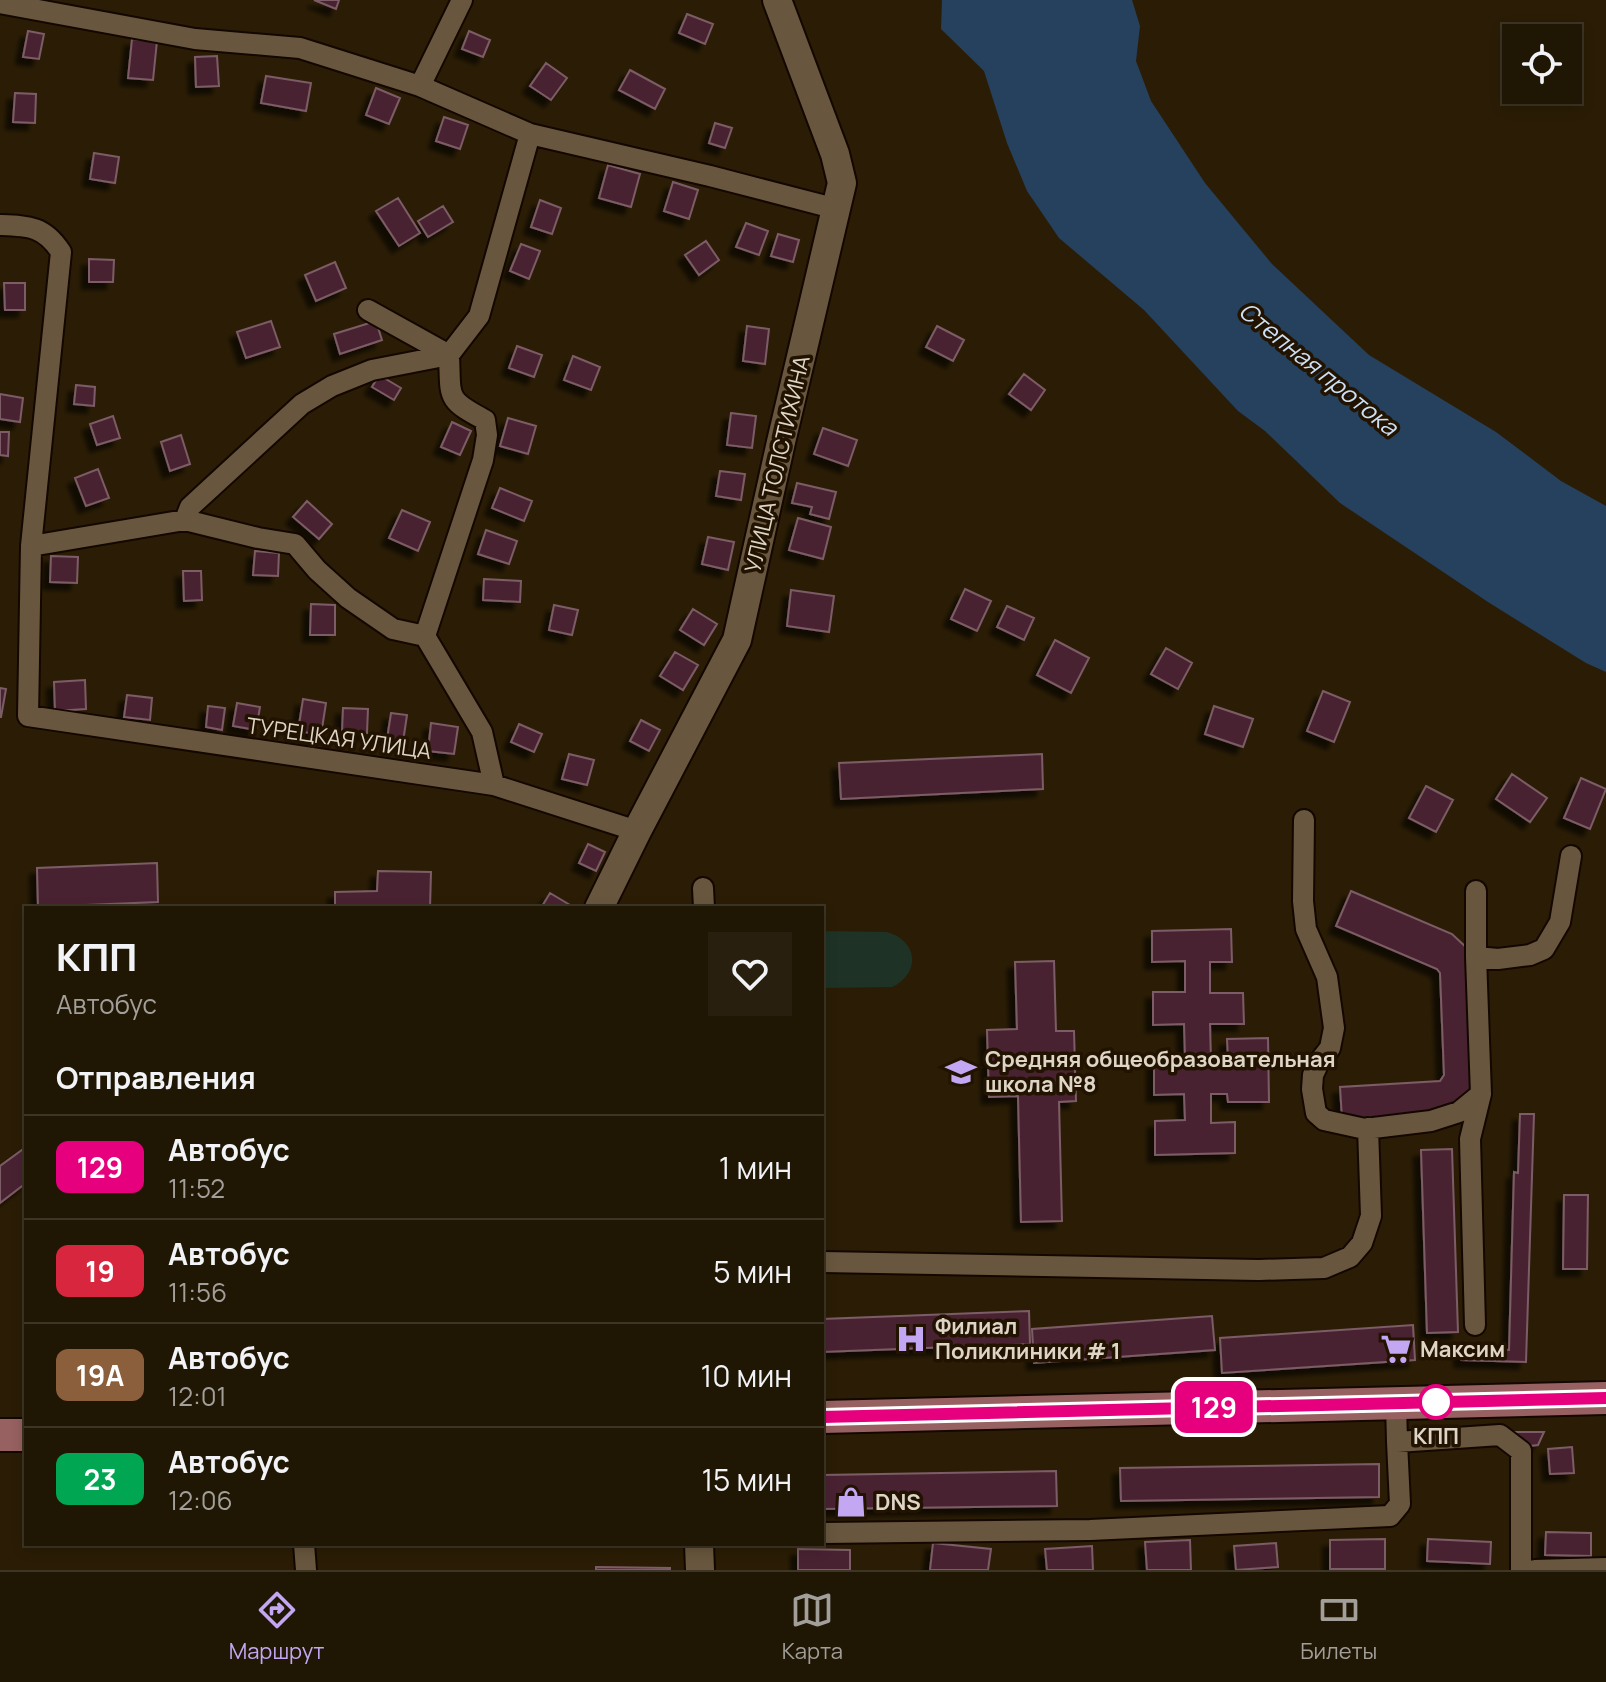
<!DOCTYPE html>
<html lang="ru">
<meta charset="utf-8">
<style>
:root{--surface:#201604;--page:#281f0e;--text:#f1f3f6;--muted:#a29f9a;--line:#3d3526;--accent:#c3a7f2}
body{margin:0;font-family:Manrope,sans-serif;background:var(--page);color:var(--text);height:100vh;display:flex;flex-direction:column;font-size:30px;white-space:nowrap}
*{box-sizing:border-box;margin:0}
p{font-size:26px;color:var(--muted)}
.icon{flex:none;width:44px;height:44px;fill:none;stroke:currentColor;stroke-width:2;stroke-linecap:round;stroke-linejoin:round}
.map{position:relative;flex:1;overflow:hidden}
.details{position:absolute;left:24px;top:906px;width:800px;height:640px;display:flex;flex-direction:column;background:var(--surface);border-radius:0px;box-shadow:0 4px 12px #0003,0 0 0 2px var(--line)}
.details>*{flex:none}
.badge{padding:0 16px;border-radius:12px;font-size:28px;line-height:52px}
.tools{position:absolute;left:1502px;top:24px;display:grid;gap:16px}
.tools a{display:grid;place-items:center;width:80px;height:80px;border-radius:0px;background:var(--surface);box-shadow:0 4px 12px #0003,0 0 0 2px var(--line);font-size:40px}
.map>.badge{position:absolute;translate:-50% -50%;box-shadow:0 0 0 4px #fff}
h2{padding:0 32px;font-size:30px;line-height:72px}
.round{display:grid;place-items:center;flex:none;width:84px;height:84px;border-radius:0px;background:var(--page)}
.summary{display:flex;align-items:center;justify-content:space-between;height:136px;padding:0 32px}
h1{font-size:38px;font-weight:800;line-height:60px}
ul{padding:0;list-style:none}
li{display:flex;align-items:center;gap:24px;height:104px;padding:0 32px;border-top:2px solid var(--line)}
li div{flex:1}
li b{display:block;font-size:30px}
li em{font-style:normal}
li .badge{min-width:88px;font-weight:700;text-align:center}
.dock{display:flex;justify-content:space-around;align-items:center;height:112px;border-top:2px solid var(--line);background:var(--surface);font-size:22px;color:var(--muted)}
.dock a{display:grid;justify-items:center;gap:4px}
.dock .on{color:var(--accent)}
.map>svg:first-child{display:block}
.green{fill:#1e3326}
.water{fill:#25415d}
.building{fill:#4a2431;stroke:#7c5c66;stroke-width:2;filter:url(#shadow)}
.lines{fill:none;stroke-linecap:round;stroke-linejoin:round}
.street-casing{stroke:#130700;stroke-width:24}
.secondary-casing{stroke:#130700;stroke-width:32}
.primary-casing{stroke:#130700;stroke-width:36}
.street{stroke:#68573e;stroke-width:20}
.secondary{stroke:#68573e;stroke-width:28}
.primary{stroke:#966160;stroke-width:32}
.line-casing{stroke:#fff;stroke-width:18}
.line{stroke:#e6007e;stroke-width:12}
.stop-dot{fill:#fff;stroke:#e6007e;stroke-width:4}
.labels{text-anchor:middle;stroke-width:7;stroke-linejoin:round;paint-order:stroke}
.street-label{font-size:22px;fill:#ded5c7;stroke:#211300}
.poi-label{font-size:22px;font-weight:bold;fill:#ded5c7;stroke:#211300;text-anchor:start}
.stop-label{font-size:22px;font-weight:bold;fill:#ded5c7;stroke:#211300}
.water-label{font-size:24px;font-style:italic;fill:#ccdff4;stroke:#211300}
</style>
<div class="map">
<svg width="1606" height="1570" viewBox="0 0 1606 1570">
<defs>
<filter id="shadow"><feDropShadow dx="-7" dy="7" stdDeviation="2" flood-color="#0009"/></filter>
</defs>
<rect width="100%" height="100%" fill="#2b1d05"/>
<path class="green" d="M822,931L887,932C918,941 921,973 892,987L822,988Z"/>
<path class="water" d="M942,0H1132L1140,26L1136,61L1151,101L1205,183L1272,264L1369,355L1496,432L1561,481L1606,506V672L1586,663L1488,602L1340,503L1265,431L1238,411L1144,310L1059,238L1027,191L1007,143L984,71L941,29Z"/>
<path class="building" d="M314,0H339L336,9Z
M687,14L713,24L705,44L679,33Z
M28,31L44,34L39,59L23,57Z
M469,31L490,40L483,57L462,49Z
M132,39L157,41L153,80L128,78Z
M217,56L219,86L196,87L195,57Z
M546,63L567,78L551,100L530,86Z
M630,70L665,89L655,109L619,90Z
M266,76L311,83L306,111L261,103Z
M376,88L400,98L389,124L366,115Z
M15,93L36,94L35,123L13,122Z
M444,117L468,125L460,149L436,141Z
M715,123L732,128L725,148L709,143Z
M94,153L119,157L115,183L90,179Z
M608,165L640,174L631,207L599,198Z
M673,182L698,190L689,219L664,211Z
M398,198L420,233L399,246L376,211Z
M540,200L561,208L552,234L531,227Z
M443,206L453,222L428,237L418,221Z
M746,223L768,231L759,255L736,247Z
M778,234L799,240L793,262L771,256Z
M706,241L719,260L699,275L685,255Z
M521,244L540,251L529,279L510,271Z
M89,259L114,260L113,282H89Z
M335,262L346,288L316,301L305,275Z
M4,283H25V310H5Z
M271,321L280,347L246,358L237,332Z
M376,321L382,340L340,354L334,334Z
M747,326L769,329L765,364L743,361Z
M937,326L964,340L953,361L926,347Z
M517,346L542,355L534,377L509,368Z
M573,356L600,367L591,390L564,380Z
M1024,374L1045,390L1031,410L1009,394Z
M379,375L401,388L394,400L372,387Z
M76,385L95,387L94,406L74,404Z
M0,394L23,398L20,422L0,419Z
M731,413L756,416L752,448L727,445Z
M113,416L120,438L97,445L90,424Z
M508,418L536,426L528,454L500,446Z
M452,422L471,431L460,455L441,447Z
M823,428L857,440L848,466L814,454Z
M0,432H9L8,456L0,455Z
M181,435L190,464L170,471L161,442Z
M98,469L109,498L86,506L75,478Z
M720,471L745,474L741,500L716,496Z
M797,483L836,492L829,519L810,514L812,507L792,503Z
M500,488L532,501L524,521L492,508Z
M307,501L332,524L319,539L293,517Z
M402,510L430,522L418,551L389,538Z
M798,518L831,527L823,559L789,550Z
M486,530L517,541L509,564L478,554Z
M708,537L734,542L728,570L702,564Z
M255,551L279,553L278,576L253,575Z
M51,556L78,557L77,583L50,582Z
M183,571H201L202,600L184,601Z
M484,579L521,581L520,602L483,600Z
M965,589L991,601L977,631L951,619Z
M791,590L834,596L829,632L787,626Z
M311,604L335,605V635H310Z
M554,605L578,610L572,635L549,630Z
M1007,606L1034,618L1024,640L997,627Z
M693,609L717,624L704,645L680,630Z
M1055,640L1089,658L1071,693L1037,675Z
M1166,648L1192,663L1178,689L1151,674Z
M675,652L698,665L683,690L660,676Z
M85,680L86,709L55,711L54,682Z
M0,688L6,689L1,717H0Z
M1323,691L1350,702L1334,742L1307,731Z
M127,695L152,698L150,720L124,717Z
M303,699L326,703L321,735L298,731Z
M237,703L260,707L256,730L233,726Z
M208,706L225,708L222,730L206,727Z
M1214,706L1253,719L1243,747L1205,734Z
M343,708L368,709L367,733L342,732Z
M391,713L407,715L403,742L387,739Z
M641,720L660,730L649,751L630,741Z
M431,723L458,727L454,754L428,751Z
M519,724L542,734L534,752L511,742Z
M569,754L594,760L587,785L562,779Z
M1042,754L1043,789L841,799L839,763Z
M1512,774L1547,798L1530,822L1496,799Z
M1581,778L1606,789L1590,829L1564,818Z
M1426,786L1453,800L1436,832L1409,818Z
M588,844L605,852L596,871L579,863Z
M157,863L158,902L38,907L37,868Z
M378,871L431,872L430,908H335V892L377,891Z
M1351,891L1452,934L1468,949L1479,1074L1470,1101L1442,1113L1342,1119L1340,1087L1440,1081L1444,1075L1440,973L1437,969L1336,926Z
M550,893L575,908H541Z
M1231,929L1232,962H1210V993H1243L1244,1024H1210L1211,1060L1228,1059L1227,1039L1268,1038L1269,1102H1228L1227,1094H1211V1123L1235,1122V1153L1155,1155V1121L1185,1120L1184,1094L1154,1095V1058L1185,1057L1184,1024L1153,1025V992H1185V961L1152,962V931Z
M1054,961L1056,1031H1074L1076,1101L1059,1102L1062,1221L1021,1222L1018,1096L989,1097L987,1030L1017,1029L1015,962Z
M1520,1114H1534L1526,1362L1461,1360V1348L1509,1350L1514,1172L1518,1173Z
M26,1147V1183L0,1203V1166Z
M1452,1149L1458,1332L1427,1333L1421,1150Z
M1564,1195H1588L1587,1269H1563Z
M1029,1311L1030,1344L822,1352V1319Z
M1212,1316L1215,1350L1034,1363L1032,1329Z
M1413,1325L1415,1360L1222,1373L1220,1338Z
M1509,1432H1544L1538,1445L1521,1447Z
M1572,1447L1574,1473L1550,1474L1548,1449Z
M1379,1464V1497L1121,1501L1120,1468Z
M1056,1471L1057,1506L822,1509V1475Z
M1546,1532L1591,1533V1556L1545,1555Z
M1385,1539V1569H1330V1540Z
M1428,1539L1491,1542L1490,1564L1427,1561Z
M1190,1540L1191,1570H1147L1145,1542Z
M933,1543L991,1549L988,1570H930Z
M1276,1543L1278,1567L1236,1570L1234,1546Z
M1092,1546L1093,1570H1047L1045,1549Z
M798,1549L850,1550V1570H798Z
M596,1567L670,1568V1570H596Z"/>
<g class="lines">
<g class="street-casing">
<path id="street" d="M0,3L195,39L300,48L420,86L530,134L710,176L837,209
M420,86L462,0
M0,225C29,226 44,226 61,252L31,546L28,716L494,785L637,831
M368,310L449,355C451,398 445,399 485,420L487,435L483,460L425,636
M185,520L190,507L302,404L332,386L372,370L449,355L479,316L530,134
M31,546L185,520L258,538L295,544L317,570L348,598L393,629L425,636L482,732L494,785
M1304,820L1303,901L1306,929L1327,977L1334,1028L1330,1048L1319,1062L1313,1075L1312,1089L1316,1113L1324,1120L1365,1129L1431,1121L1459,1112L1481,1094
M703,888L704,908
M1476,957L1498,959L1530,955L1544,949L1560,922L1571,856
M822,1262L1259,1270L1324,1268L1350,1257L1362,1243L1371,1216L1368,1128
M1475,1325L1470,1139L1481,1094L1476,957V891
M1396,1403L1397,1442L1500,1435L1521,1451V1570
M822,1533L1090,1530L1390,1516L1400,1504L1397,1442
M304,1544L306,1570
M1535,1570L1606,1568"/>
</g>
<g class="secondary-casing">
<path id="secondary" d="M599,908L637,831L737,640L781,442L842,183L835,154L777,0
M699,1544L700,1570"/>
</g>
<g class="primary-casing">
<path id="primary" d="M822,1417L1606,1398
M0,1435H26"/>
</g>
<use href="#street" class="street"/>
<use href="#secondary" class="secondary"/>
<use href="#primary" class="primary"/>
</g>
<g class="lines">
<g class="line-casing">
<path id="line" d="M822,1417L1606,1398"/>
</g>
<use href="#line" class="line"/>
</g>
<defs>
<g id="school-bare" transform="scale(2.4)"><path d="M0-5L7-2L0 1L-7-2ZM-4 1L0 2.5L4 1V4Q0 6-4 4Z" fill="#c3a7f2" stroke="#211300" stroke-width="2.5" paint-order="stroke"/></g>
<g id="hospital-bare" transform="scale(2.4)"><path d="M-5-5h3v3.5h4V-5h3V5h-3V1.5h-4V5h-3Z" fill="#c3a7f2" stroke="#211300" stroke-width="2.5" paint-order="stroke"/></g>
<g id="supermarket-bare" transform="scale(2.4)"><path d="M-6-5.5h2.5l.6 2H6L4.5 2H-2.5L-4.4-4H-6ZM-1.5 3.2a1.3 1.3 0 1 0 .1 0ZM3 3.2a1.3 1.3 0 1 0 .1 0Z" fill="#c3a7f2" stroke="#211300" stroke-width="2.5" paint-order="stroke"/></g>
<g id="shop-bare" transform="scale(2.4)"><path d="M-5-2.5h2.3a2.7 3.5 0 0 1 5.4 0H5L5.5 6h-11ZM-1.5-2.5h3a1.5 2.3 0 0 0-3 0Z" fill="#c3a7f2" stroke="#211300" stroke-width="2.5" paint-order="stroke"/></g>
</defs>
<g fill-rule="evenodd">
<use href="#school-bare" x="961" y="1072"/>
<use href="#hospital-bare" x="911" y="1339"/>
<use href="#supermarket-bare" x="1396" y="1349"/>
<use href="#shop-bare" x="851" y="1502"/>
</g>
<circle class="stop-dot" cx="1436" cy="1402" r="16"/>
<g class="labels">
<g class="street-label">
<text transform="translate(777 464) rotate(-77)" y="8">УЛИЦА ТОЛСТИХИНА</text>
<text transform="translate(339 738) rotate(8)" y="8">ТУРЕЦКАЯ УЛИЦА</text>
</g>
<g class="poi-label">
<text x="985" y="1067">Средняя общеобразовательная<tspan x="985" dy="25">школа №8</tspan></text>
<text x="935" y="1334">Филиал<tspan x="935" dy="25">Поликлиники # 1</tspan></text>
<text x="1420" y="1357">Максим</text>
<text x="875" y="1510">DNS</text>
</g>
<g class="stop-label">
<text x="1436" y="1444">КПП</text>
</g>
<g class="water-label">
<text transform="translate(1318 369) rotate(39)" y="8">Степная протока</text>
</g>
</g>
</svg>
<div class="tools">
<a><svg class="icon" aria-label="locate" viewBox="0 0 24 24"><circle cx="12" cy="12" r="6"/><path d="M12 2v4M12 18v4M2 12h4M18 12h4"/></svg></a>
</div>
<b class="badge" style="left:1214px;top:1407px;background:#e6007e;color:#fff">129</b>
<section class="details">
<div class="summary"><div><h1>КПП</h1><p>Автобус</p></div><a class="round"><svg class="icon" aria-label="heart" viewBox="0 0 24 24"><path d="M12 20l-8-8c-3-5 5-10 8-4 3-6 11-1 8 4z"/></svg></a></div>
<h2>Отправления</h2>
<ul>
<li><span class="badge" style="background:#e6007e;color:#fff">129</span><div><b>Автобус</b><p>11:52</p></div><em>1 мин</em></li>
<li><span class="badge" style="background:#d7263d;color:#fff">19</span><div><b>Автобус</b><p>11:56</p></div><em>5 мин</em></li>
<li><span class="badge" style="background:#8b5e3c;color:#fff">19А</span><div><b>Автобус</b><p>12:01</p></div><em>10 мин</em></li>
<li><span class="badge" style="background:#00a651;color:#fff">23</span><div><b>Автобус</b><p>12:06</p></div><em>15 мин</em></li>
</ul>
</section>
</div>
<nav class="dock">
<a class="on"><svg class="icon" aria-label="directions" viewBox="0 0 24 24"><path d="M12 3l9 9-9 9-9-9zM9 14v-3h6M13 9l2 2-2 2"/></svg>Маршрут</a>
<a><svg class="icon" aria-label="map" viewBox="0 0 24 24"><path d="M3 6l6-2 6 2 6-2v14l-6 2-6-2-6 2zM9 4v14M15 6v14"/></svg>Карта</a>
<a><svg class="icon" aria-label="tickets" viewBox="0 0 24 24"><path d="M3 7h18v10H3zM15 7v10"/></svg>Билеты</a>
</nav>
